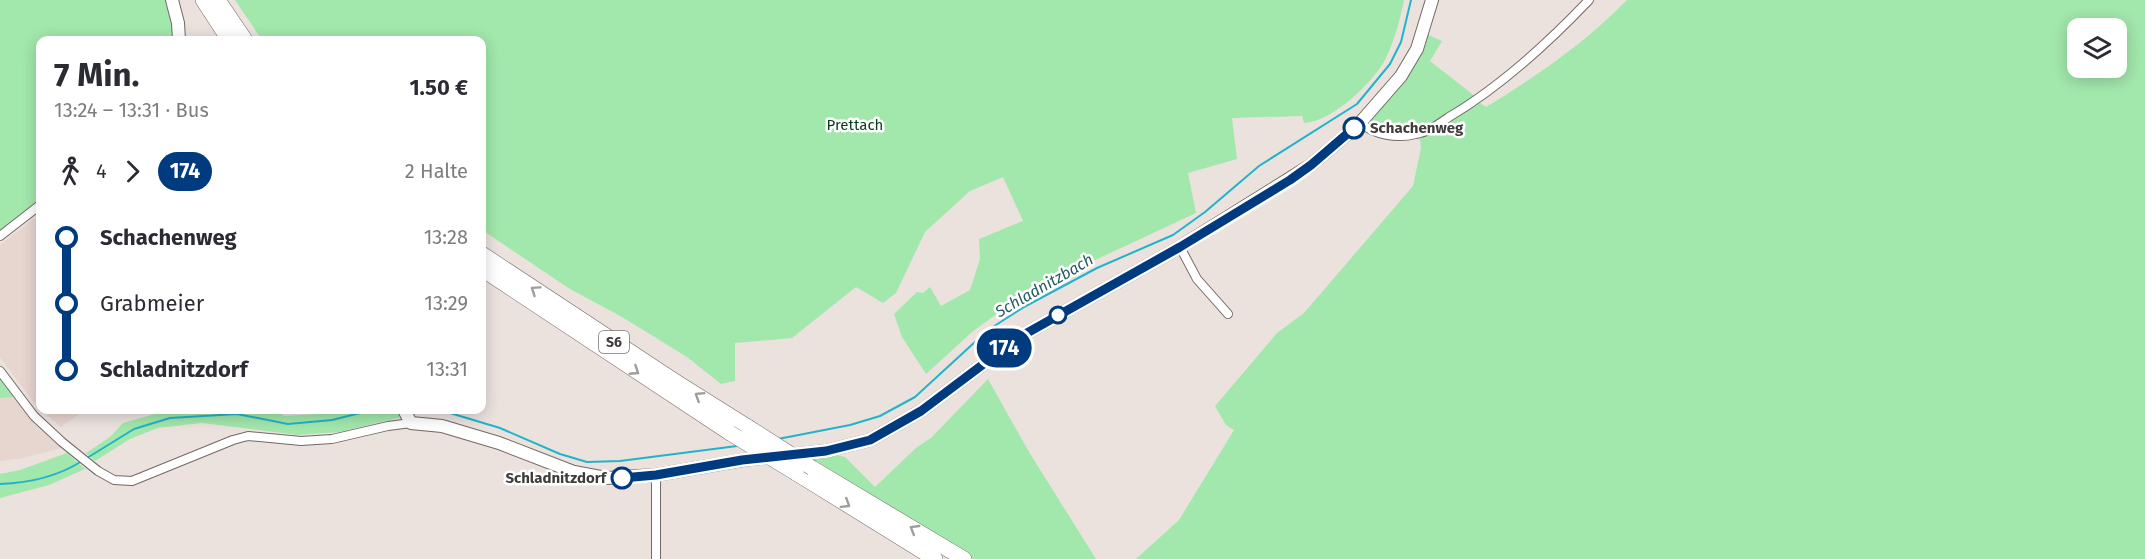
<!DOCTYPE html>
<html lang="de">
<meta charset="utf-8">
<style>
:root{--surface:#fff;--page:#f7f7f7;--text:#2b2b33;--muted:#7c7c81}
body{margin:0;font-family:"Fira Sans",sans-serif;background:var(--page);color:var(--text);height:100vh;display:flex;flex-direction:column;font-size:22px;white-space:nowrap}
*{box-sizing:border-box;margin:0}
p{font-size:20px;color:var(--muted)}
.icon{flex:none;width:33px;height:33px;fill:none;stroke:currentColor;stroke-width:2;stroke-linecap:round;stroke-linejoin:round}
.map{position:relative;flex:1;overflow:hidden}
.side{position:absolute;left:36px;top:36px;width:450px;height:378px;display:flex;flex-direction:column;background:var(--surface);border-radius:12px;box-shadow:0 3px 15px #0003}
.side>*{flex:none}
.badge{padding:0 12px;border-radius:20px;font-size:21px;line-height:39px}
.tools{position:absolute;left:2067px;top:18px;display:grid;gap:12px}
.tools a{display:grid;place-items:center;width:60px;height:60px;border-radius:12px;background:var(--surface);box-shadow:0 3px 15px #0003;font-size:30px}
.map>.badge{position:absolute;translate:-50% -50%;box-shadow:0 0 0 3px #fff}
.legs{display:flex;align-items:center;gap:9px;height:66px;padding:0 18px;font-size:20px}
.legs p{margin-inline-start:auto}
.headline{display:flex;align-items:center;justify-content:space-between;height:102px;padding:0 18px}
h1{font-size:33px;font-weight:700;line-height:45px}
ul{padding:0 18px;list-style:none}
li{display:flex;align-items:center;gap:21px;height:66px;font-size:22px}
li i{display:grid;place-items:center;width:9px;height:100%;margin:0 8px;background:currentColor}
li i::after{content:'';width:15px;height:15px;margin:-8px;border:4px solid;border-radius:50%;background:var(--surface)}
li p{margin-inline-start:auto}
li:first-child i{background:linear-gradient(#0000 50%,currentColor 0)}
li:last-child i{background:linear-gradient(currentColor 50%,#0000 0)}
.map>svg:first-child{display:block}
.built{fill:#e7d5cf}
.green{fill:#a2e7ac;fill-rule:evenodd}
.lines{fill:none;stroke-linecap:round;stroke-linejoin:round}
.stream{stroke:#20b4ca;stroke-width:2}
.street-casing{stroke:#716966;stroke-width:10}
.secondary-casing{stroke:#716966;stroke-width:14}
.highway-casing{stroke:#716966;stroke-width:16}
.street{stroke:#fff;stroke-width:8}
.secondary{stroke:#fff;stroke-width:12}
.highway{stroke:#fff;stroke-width:15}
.highway-bridge-casing{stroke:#716966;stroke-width:16;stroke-linecap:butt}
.highway-bridge{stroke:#fff;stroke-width:15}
.oneway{stroke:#a09e9d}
.line-1-casing{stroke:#fff;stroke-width:14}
.line-1{stroke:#003b80;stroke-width:9}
.stop-1-dot{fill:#fff;stroke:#003b80;stroke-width:3}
.labels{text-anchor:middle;stroke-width:5;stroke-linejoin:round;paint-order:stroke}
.shield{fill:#fff;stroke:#797676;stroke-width:1.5}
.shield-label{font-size:14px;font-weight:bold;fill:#403c3b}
.park-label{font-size:15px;fill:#08421a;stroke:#fff}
.stop-label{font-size:15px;font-weight:bold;fill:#403c3b;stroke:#fff;text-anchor:start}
.water-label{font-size:16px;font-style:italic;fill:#255c65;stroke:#fff}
</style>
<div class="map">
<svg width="2145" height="559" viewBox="0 0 2145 559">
<rect width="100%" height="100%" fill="#ebe2de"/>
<path class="built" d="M40,214V409L33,402L0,357V245Z
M13,397L36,426L61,448L24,458L0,461V398Z
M41,410H85L61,427Z"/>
<path class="green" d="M0,0H166L174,34L173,40H40V199L0,230Z
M235,0H1404C1400,20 1395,39 1386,58C1374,82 1332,122 1304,123L1302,116L1232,118L1237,159L1188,173L1196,213L1063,275L1009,305L972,332L926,374L902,337L894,314L917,292L923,293L930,287L941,306L970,290L980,259L979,239L1023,221L1003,177L970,191L925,232L896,293L883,303L856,287L792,338L735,343V381L721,384L687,357L622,317L570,289L482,230V208L486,199L482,196V40H262Z
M1627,0H2145V559H1136L1179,520L1234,430L1226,425L1215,406L1277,333L1304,313L1413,186L1421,148L1420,139L1480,103L1486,107C1536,77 1586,42 1627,0ZM2078,28H2116V68H2078Z
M1426,34L1442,41L1430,61L1476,97L1417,133L1383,132L1368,124L1367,122Z
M0,376L13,397L0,398Z
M988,379L1029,452L1096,559H974L811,458L836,455L845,457L875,487L917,447L931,438Z
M169,410H276L284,416L318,414L344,410H397L402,417L339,432L298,435L202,423L158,428L130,439L95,461L86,453L110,437L123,423Z
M67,453L85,469L49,485L0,498V474L20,470Z"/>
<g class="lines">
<path class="stream" d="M440,410L500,428L560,454L587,462L620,461L737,446
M778,439L850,425L880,416L915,397L988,330L1024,307L1097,268L1173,235L1205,212L1259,166L1357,104L1390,64L1401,42L1411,0
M87,458L134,429L170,418L237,414L288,424L332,420L372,410
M0,484C29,483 57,477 82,461"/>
<g class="street-casing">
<path id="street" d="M1360,123C1376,135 1396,139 1416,134C1428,132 1439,124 1449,117C1500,87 1548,43 1589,0
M0,236L40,205
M1180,247L1197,279L1228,314
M0,371L34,416L62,442L98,471L114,480L132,481L233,440L248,436L301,441L332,439L388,426L411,423
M656,475V559"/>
</g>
<g class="secondary-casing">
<path id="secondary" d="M172,0L178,23L179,40
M404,410L411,423L442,426L499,443L574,472L606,478L656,475L743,460L826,451L870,440L921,411L1018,338L1180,247L1311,165L1360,123L1401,76L1417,49L1432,0"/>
</g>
<g class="highway-casing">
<path id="highway" d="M203,0L229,40
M218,0L245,40
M482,254L673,380L748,427
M482,269L730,433
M812,468L964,559
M796,473L935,559"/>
</g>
<use href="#street" class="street"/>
<use href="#secondary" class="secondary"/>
<use href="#highway" class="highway"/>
<g class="highway-bridge-casing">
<path id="highway-bridge" d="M748,427L812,468
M730,433L796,473"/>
</g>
<use href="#highway-bridge" class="highway-bridge"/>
</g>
<defs><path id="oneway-chevron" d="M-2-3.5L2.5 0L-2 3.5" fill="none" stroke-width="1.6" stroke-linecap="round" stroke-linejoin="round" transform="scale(1.5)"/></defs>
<g class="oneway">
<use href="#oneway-chevron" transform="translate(535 290) rotate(-146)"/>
<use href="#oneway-chevron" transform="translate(635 371) rotate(33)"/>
<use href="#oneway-chevron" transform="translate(699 396) rotate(-148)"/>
<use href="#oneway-chevron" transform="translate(846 504) rotate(32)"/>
<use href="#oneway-chevron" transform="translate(914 529) rotate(-149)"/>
</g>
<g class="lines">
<g class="line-1-casing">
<path id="line-1" d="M622,478L656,475L742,460L826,451L870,440L921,411L1018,338L1180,247L1290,180L1311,165L1354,128"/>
</g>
<use href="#line-1" class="line-1"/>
</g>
<g class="stop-1-dot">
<circle cx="1354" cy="128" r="10"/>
<circle cx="1058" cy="315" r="8"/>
<circle cx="622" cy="478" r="10"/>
</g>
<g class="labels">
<rect class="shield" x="599" y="331" width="30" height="22" rx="4.5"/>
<g class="shield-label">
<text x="614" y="347">S6</text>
</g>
<g class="park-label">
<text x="855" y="130">Prettach</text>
</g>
<g class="stop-label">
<text x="1370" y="133">Schachenweg</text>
<text x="606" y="483" text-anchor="end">Schladnitzdorf</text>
</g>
<g class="water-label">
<text transform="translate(1044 285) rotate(-30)" y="6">Schladnitzbach</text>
</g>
</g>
</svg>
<div class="tools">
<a><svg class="icon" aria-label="layers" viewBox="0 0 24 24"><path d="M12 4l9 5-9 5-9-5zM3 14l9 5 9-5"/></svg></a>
</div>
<b class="badge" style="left:1004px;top:348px;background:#003b80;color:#fff">174</b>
<section class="side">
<div class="headline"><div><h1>7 Min.</h1><p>13:24 – 13:31 · Bus</p></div><b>1.50 €</b></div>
<div class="legs"><svg class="icon" aria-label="walk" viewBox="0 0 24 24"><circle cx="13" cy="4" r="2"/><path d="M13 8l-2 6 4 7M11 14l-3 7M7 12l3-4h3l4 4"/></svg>4<svg class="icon" aria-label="forward" viewBox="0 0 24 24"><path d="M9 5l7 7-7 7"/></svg><b class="badge" style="background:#003b80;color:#fff">174</b><p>2 Halte</p></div>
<ul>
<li><i style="color:#003b80"></i><b>Schachenweg</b><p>13:28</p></li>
<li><i style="color:#003b80"></i><span>Grabmeier</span><p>13:29</p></li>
<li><i style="color:#003b80"></i><b>Schladnitzdorf</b><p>13:31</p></li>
</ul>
</section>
</div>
